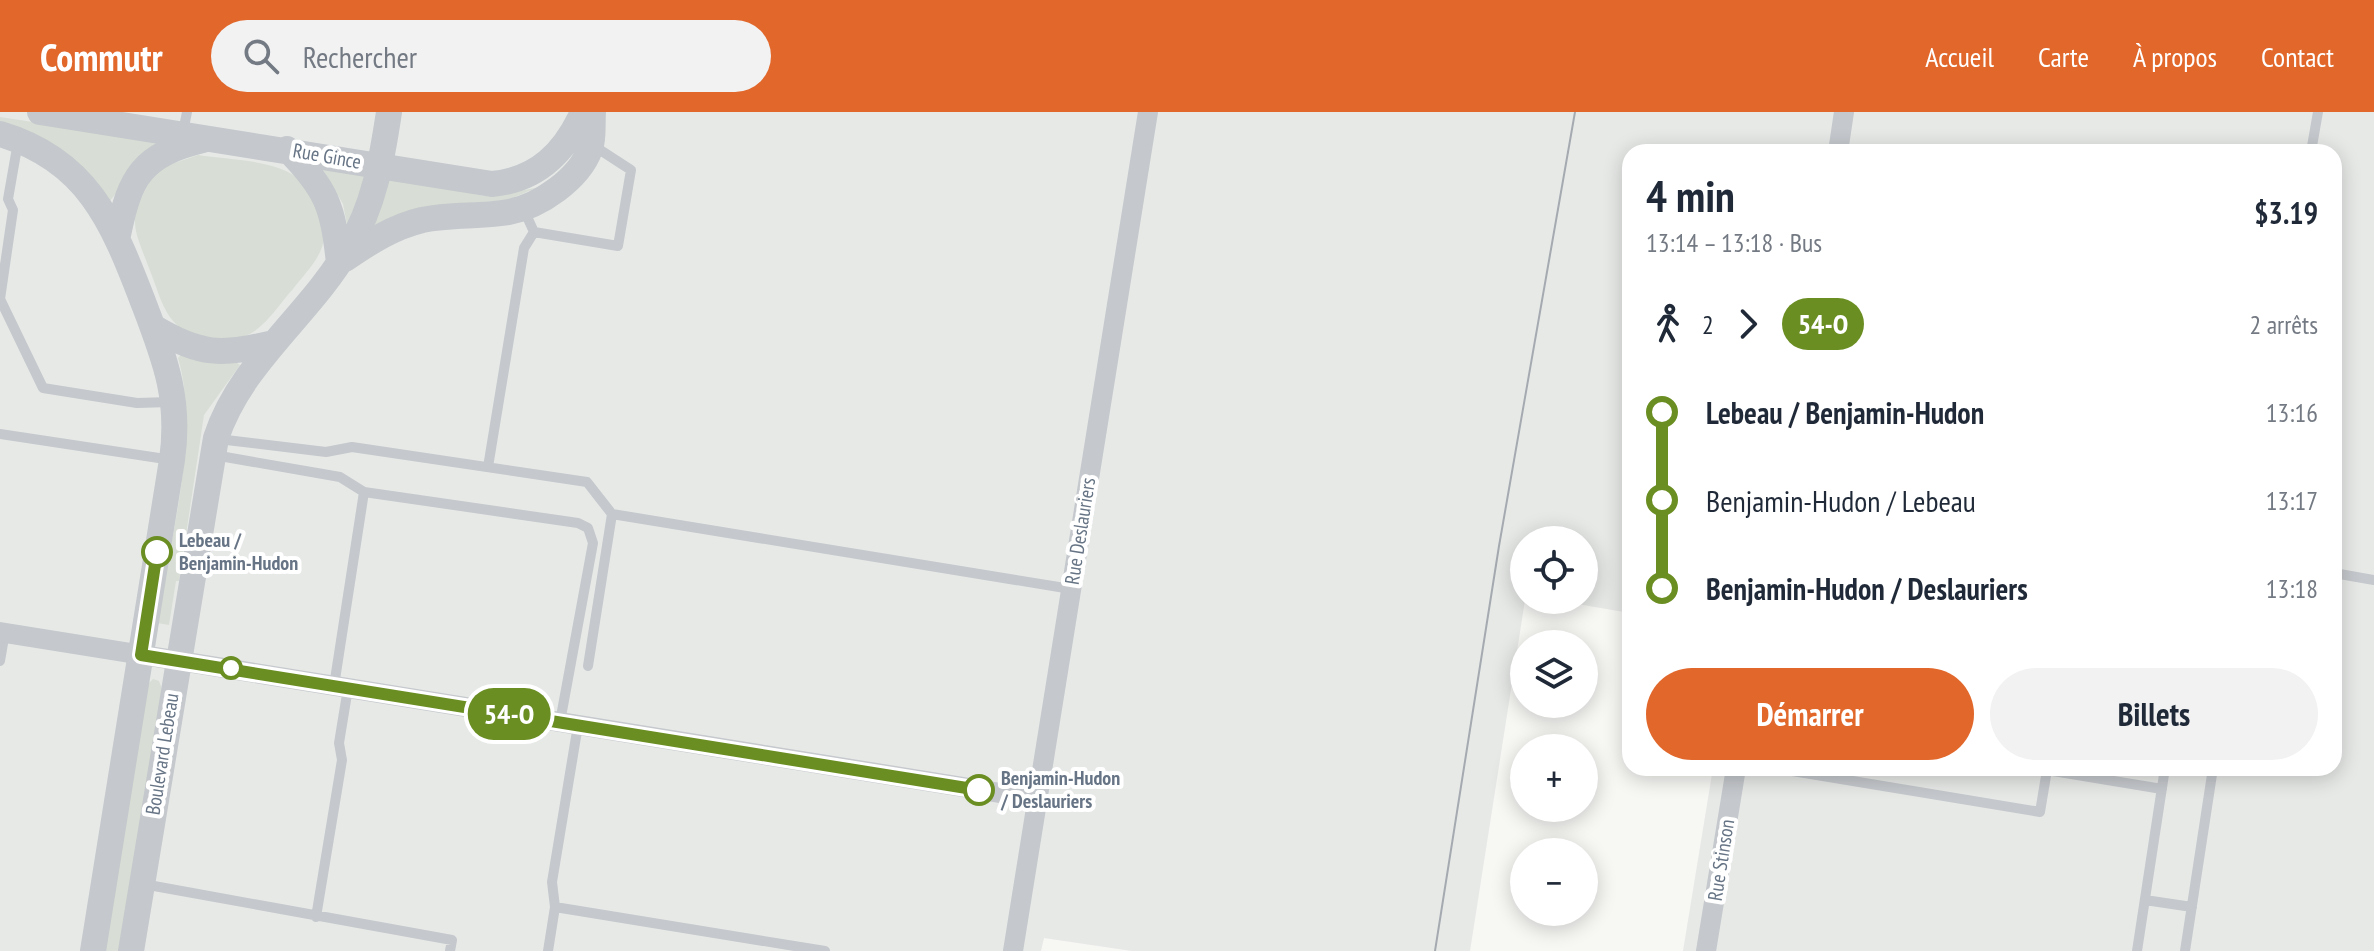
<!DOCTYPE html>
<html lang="fr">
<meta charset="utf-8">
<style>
:root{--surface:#fff;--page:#f2f2f3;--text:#1f2937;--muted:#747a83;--accent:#e1672a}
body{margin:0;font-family:"PT Sans Narrow",sans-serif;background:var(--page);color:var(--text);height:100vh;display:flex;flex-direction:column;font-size:30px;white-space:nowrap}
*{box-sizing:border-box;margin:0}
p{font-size:26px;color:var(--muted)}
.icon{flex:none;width:44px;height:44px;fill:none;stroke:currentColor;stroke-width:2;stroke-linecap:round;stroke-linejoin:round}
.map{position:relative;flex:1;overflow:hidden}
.side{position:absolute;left:1622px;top:32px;width:720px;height:632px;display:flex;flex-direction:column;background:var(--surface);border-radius:24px;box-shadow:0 4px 20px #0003}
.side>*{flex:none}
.badge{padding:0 16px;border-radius:26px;font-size:28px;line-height:52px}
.fabs{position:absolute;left:1510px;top:414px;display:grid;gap:16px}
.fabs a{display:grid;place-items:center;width:88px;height:88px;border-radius:50%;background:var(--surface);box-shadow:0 4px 20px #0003;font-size:40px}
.map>.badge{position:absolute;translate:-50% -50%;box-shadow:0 0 0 4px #fff}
.legs{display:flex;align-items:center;gap:12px;height:88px;padding:0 24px;font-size:26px}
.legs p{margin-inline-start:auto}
.headline{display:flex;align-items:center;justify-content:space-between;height:136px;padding:0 24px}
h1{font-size:44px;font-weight:800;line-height:60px}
.cta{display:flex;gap:16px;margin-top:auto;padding:16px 24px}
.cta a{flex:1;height:92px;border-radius:48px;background:var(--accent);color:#fff;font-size:32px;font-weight:800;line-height:92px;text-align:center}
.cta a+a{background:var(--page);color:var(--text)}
ul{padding:0 24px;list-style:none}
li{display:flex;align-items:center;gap:28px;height:88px;font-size:30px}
li i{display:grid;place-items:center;width:12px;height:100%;margin:0 10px;background:currentColor}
li i::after{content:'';width:20px;height:20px;margin:-10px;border:6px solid;border-radius:50%;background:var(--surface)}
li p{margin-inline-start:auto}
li:first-child i{background:linear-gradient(#0000 50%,currentColor 0)}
li:last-child i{background:linear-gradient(currentColor 50%,#0000 0)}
header{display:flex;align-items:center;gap:48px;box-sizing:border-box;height:112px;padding:0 40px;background:var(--accent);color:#fff}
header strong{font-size:38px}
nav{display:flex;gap:44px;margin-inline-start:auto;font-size:28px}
.search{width:560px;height:72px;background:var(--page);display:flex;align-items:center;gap:20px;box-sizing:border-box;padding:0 28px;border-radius:44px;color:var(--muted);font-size:30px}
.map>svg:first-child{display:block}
.built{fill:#e7e9e7}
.green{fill:#d8ded5}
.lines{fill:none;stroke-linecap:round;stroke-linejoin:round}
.service{stroke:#c5c8cc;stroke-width:10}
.minor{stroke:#c5c8cc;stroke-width:20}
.tertiary{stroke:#c5c8cc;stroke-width:26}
.tram{stroke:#a5aab1;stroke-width:2}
.line-1-casing{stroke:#fff;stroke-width:18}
.line-1{stroke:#6b8e23;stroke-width:12}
.stop-1-dot{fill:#fff;stroke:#6b8e23;stroke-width:4}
.labels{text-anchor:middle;stroke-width:8;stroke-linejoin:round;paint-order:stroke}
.street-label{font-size:20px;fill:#667485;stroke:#fff}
.stop-label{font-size:20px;font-weight:bold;fill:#667485;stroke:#fff;text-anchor:start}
</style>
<header>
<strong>Commutr</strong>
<div class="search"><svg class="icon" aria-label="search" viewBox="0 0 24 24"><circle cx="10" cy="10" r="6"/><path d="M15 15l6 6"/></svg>Rechercher</div>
<nav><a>Accueil</a><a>Carte</a><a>À propos</a><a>Contact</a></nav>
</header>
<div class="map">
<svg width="2374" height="839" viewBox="0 0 2374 839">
<rect width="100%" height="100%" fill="#f7f7f4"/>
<path class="built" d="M0,0H2374V839H1683L1713,656H2334V40H1630V501L1554,488H1584V428H1524L1525,488L1470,839H1132L1044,826L1041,839H0Z"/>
<path class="green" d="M0,5L159,29L109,90L0,12Z
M198,43C228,48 272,47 298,66C315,78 324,104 324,125C323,145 304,162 293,177C281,190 271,207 256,218C234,235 191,230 173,209C162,196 158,179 152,164C131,108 126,111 157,57Z
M323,58L369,63L348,118L343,92Z
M389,66L485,84L536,76L508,88L421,95L373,116Z
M182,242L236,250L240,253L204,303L179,469H176L169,513L157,511C169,431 201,323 178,246Z
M153,567L159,569L162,577L120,839H104L148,572Z"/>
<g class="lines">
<path class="service" d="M183,20L187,0
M18,30L8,87L13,98L0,187L43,276L137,291L170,290
M2311,40L2318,0
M534,120L618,134L631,58L594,34
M0,322L172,348
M218,327L326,340L352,335L587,370L612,402
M214,343L340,365L364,380
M488,355L524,136L534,120L524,98
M2334,461L2374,468
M0,549L5,520
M588,554L612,402L1071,477
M334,574L364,380L578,411L588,416L593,431L560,610
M1774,656L2040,700L2047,658
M2035,656L2162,677
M143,772L452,828L450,839
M2145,788L2192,795
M555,795L825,839
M316,805L342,648L339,631L348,576
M548,839L555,795L552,770L578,613
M2137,839L2165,656
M2185,839L2213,656"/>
<path class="minor" d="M1838,40L1844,0
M0,520L1038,687
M1013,839L1148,0
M1706,839L1736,656"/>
<path class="tertiary" d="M40,0L492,72C538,68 565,40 583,0
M0,22C87,48 112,109 142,187C164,245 181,285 172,348L93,839
M287,37C327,77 333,95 339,151
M118,123C130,64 142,43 203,28
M345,147C370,130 393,115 422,108C451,102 480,105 509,100C540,94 579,67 590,37C594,26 592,12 593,0
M153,215C201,244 221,243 274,231
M131,839L216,326C241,250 310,203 349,135C374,94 382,47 389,0"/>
<path class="tram" d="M1435,839L1499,434L1575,0"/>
</g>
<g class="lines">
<g class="line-1-casing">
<path id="line-1" d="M157,440L141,543L979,678"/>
</g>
<use href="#line-1" class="line-1"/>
</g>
<g class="stop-1-dot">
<circle cx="157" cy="440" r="14"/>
<circle cx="231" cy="556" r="10"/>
<circle cx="979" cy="678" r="14"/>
</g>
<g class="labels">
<g class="street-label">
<text transform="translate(327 44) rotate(10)" y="7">Rue Gince</text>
<text transform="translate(1080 419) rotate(-81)" y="7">Rue Deslauriers</text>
<text transform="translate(162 642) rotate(-81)" y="7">Boulevard Lebeau</text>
<text transform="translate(1721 748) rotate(-81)" y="7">Rue Stinson</text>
</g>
<g class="stop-label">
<text x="179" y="435">Lebeau /<tspan x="179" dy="23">Benjamin-Hudon</tspan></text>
<text x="1001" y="673">Benjamin-Hudon<tspan x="1001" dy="23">/ Deslauriers</tspan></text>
</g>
</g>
</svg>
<div class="fabs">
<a><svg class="icon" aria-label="locate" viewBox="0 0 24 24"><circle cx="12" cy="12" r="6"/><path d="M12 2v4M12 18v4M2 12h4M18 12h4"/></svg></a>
<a><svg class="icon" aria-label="layers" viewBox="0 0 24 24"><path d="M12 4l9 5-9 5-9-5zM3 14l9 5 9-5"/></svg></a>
<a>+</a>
<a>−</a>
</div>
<b class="badge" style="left:509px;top:602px;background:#6b8e23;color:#fff">54-O</b>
<section class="side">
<div class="headline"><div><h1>4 min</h1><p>13:14 – 13:18 · Bus</p></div><b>$3.19</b></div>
<div class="legs"><svg class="icon" aria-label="walk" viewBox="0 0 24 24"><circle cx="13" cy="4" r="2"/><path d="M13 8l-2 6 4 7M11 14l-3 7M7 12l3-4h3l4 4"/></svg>2<svg class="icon" aria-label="forward" viewBox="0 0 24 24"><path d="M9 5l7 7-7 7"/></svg><b class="badge" style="background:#6b8e23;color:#fff">54-O</b><p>2 arrêts</p></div>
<ul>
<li><i style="color:#6b8e23"></i><b>Lebeau / Benjamin-Hudon</b><p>13:16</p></li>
<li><i style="color:#6b8e23"></i><span>Benjamin-Hudon / Lebeau</span><p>13:17</p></li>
<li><i style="color:#6b8e23"></i><b>Benjamin-Hudon / Deslauriers</b><p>13:18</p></li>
</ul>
<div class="cta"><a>Démarrer</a><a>Billets</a></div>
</section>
</div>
